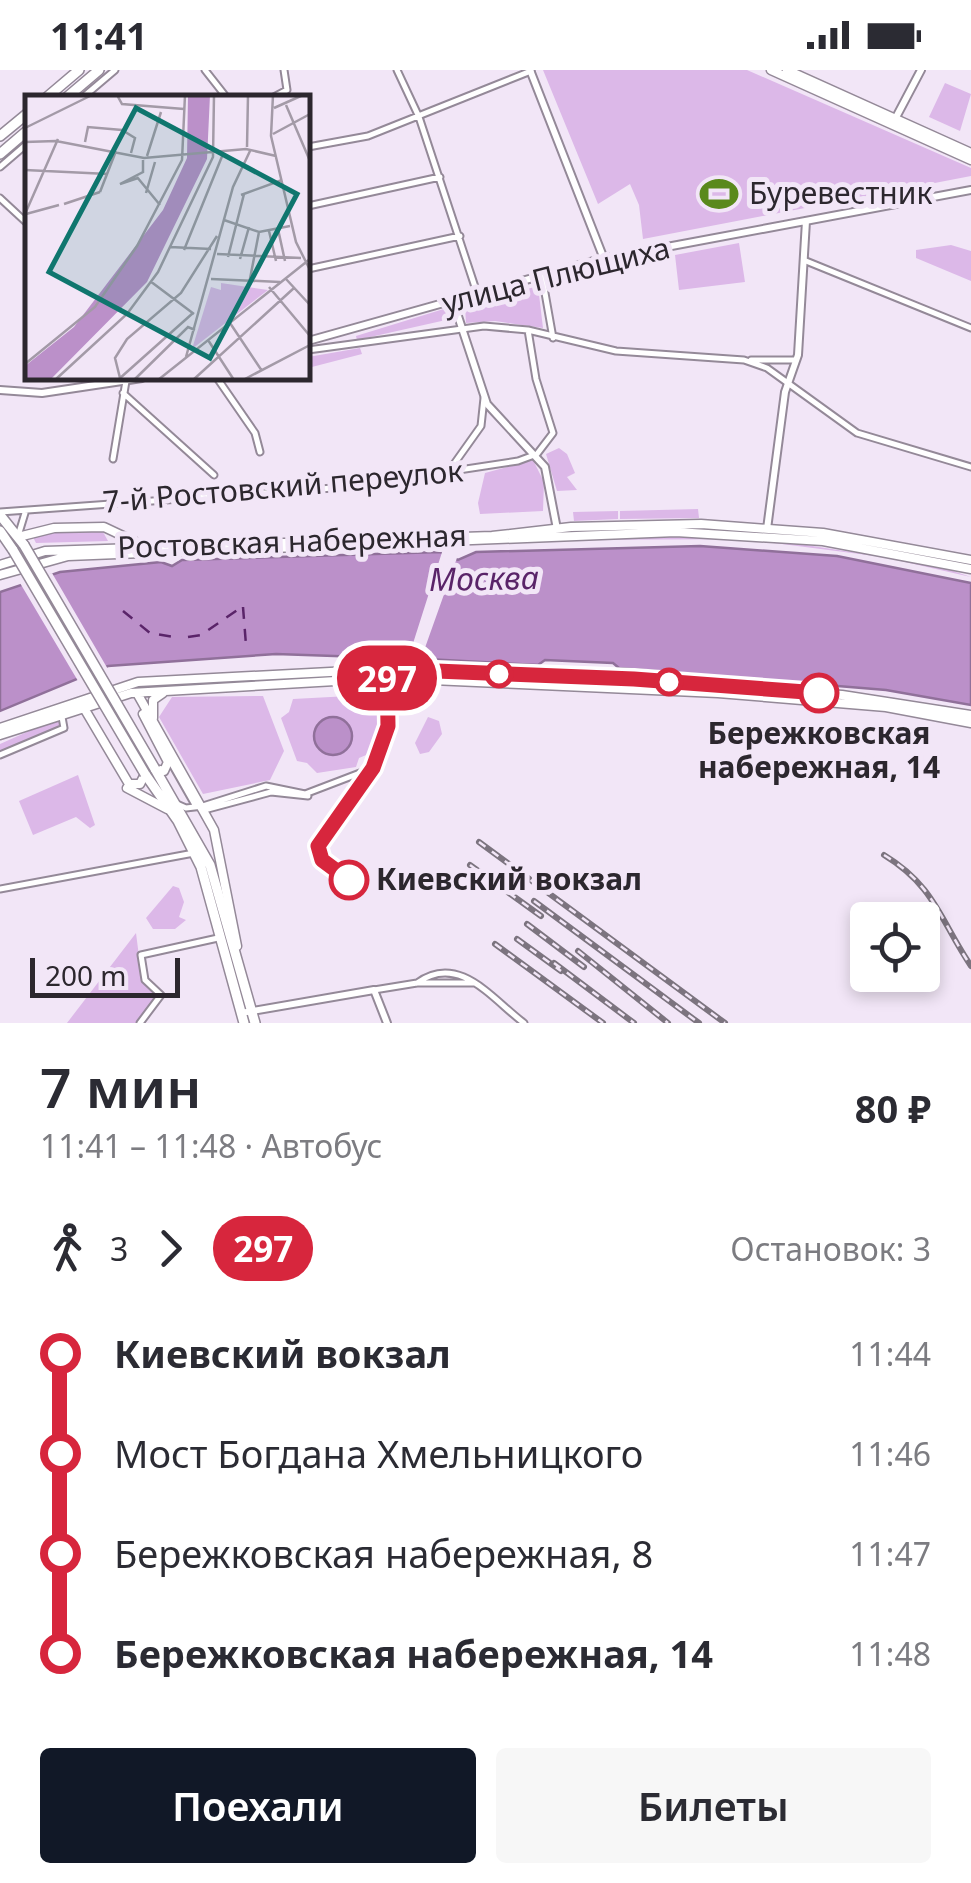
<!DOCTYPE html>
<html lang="ru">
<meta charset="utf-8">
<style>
:root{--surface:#fff;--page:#f7f7f7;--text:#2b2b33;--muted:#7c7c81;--accent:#111827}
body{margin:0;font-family:"Noto Sans",sans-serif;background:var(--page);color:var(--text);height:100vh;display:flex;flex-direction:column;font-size:38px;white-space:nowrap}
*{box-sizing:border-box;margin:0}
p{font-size:32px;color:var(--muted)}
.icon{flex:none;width:55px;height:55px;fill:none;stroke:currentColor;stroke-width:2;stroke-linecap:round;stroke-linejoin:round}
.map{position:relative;height:953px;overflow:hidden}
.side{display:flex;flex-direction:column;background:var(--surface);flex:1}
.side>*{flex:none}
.badge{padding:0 20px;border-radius:32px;font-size:35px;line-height:65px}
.controls{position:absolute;left:850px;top:832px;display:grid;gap:20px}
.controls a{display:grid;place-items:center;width:90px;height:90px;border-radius:10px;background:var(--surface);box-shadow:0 5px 15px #0003;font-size:50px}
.scale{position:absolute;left:30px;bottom:25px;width:150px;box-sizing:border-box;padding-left:10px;border:5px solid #2c272e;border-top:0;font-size:28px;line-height:35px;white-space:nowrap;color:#2c272e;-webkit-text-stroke:8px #f2e6f7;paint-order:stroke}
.map>.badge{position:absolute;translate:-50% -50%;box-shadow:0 0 0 5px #fff}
.legs{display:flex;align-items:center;gap:15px;height:110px;padding:0 40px;font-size:32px}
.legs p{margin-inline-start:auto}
.head{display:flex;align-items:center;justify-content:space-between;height:170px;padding:0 40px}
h1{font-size:55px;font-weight:600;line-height:75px}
.primary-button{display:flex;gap:20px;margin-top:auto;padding:20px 40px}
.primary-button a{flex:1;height:115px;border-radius:10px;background:var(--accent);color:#fff;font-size:40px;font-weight:600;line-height:115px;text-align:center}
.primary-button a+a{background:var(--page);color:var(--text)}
ul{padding:0 40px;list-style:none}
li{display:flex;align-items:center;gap:35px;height:100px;font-size:38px}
li i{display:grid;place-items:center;width:15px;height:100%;margin:0 12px;background:currentColor}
li i::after{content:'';width:25px;height:25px;margin:-12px;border:8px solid;border-radius:50%;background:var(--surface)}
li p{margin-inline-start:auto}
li:first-child i{background:linear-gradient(#0000 50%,currentColor 0)}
li:last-child i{background:linear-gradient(currentColor 50%,#0000 0)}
.status{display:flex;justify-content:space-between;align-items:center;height:70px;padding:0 50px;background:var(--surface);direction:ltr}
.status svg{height:28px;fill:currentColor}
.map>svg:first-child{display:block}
.green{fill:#dcb8e8}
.water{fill:#bb90c9;stroke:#90709a;stroke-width:2.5}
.pier{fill:#f2e6f7}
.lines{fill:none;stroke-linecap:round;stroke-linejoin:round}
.ferry{stroke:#5a2469;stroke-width:2.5;stroke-dasharray:12 10;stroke-linecap:butt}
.minor-casing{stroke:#948998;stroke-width:9}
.tertiary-casing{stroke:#948998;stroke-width:10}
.secondary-casing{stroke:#948998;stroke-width:11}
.primary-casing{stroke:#948998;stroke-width:12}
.minor{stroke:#fff;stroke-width:5}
.tertiary{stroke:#fff;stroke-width:6}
.secondary{stroke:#fff;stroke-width:8}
.primary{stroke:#fff;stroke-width:9}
.rail-casing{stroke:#7c747f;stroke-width:6}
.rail{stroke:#f2e6f7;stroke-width:2.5;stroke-dasharray:8;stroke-linecap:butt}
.primary-bridge-casing{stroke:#948998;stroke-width:12;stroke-linecap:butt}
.primary-bridge{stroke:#fff;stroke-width:9}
.line-1-casing{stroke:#fff;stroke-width:22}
.line-1{stroke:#d7263d;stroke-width:15}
.stop-1-dot{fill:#fff;stroke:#d7263d;stroke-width:5}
.labels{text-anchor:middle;stroke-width:10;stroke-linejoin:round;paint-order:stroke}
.poi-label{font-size:30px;fill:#2c272e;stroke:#f2e6f7;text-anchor:start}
.street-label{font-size:30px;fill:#2c272e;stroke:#f2e6f7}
.stop-label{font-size:30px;font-weight:bold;fill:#2c272e;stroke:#f2e6f7}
.water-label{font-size:32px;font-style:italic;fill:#5a2469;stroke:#f2e6f7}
.inset-road{fill:none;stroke:#a39aa7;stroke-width:2.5}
.view{fill:#0f766e;fill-opacity:0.15;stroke:#0f766e;stroke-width:5}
.inset-edge{fill:none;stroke:#2c272e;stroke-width:5}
</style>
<div class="status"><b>11:41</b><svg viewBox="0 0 49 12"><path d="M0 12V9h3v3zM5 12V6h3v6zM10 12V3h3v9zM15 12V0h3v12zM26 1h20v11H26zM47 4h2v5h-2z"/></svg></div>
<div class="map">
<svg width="971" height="953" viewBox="0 0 971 953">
<rect width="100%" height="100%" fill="#f2e6f7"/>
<path class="green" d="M543,0H747L971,98V106L643,169L639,135L630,114L598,134Z
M945,13L971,24L960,61L929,47Z
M739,173L745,212L679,220L675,185Z
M951,175L971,181V211L916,188V180Z
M538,216L543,258L495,251L466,253L465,236Z
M447,238L451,244L446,250L357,270L356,266Z
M360,278L362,284L308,298V287Z
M559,378L567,384L575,403L567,407L577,420L557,421L546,384Z
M533,390L544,412L543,441L480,444L478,433L485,403Z
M698,439L699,448L620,449V441Z
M618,441V449L574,451L573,442Z
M53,462H103L108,471L36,473L33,467Z
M659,466L770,469L564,470Z
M774,470L935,495L971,507L883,487L774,473Z
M368,625L374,639L383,646L371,683L359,688L356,697L317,703L307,693L297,691L281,648L289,642L293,629Z
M263,626L284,681L270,710L203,724L159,647L172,627Z
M428,647L439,651L442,664L429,682L420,684L415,673Z
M56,649L61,650L60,657L0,681V674Z
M78,705L95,755L90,758L76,747L33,765L19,731Z
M173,816L179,818L184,832L179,847L186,850L175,859H153L146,848Z
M136,863L142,910L156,927L136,953H67Z"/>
<path class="water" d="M700,476L837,486L971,513V635L886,620L619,598L613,593L545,590L538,595L426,589L404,581L392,588L276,584L108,596L0,641V522L60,502L161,492L172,496L182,490L440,482L458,490L476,482Z
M314 666a19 19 0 1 1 38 0a19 19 0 1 1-38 0Z"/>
<path class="pier" d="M443,479L458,485L421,589L409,586Z
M52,503L109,601L78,611L20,513Z"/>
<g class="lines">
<path class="ferry" d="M243,537L246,575
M123,541L150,563L174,567
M188,567L201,565L243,536"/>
<g class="minor-casing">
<path id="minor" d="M205,0L227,28
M397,0L419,47L477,223
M82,28L115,0
M272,28L287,20L284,0
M308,77L368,66L531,1
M0,97L28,73
M0,128L28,154
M308,136L440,107
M806,191L971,258
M308,199L460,166
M542,206L553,268
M308,280L484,256L528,260L616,281L744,290L767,298L857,363L971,397
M751,290H795
M217,308L255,363L260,382
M123,323L214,405
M113,389L126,311
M449,401L481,356L484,328
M0,442L347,417L518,391L537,384L553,363L536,309L528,260
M18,466L25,443
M0,685L64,658L62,647
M169,689L194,733L208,739L271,722L308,726
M177,734L186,738L203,736L266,716L305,724L373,698L388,656L387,610
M0,819L194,783
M417,913C459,882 493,930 524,953
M374,920L417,913H474
M140,953L161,925L145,910L141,885L218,868"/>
</g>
<g class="tertiary-casing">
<path id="tertiary" d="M530,0L604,189
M893,53L921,0
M453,231L487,334L545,397L557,459
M308,271L597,190L971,120
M0,320L42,323L142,308
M767,459L785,322L798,285L806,151
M241,943L374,920L387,953"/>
</g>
<g class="secondary-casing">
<path id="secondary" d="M771,0L971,90
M787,0L971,83
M18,467L54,458L104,457L140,474
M0,495L45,481L492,466L571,457L701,454L823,463L971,490
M0,505L68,486L676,462L823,471L971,499
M137,623L214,760L237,876
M81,633L129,714H140L145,704
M143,644L168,692L164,701L155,699
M153,648V630L163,623
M0,658L138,612L387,599L634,609L842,625L971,645
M0,665L131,623L387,608L718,623L886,637L971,653
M127,718L167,739"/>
</g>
<g class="primary-casing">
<path id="primary" d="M46,28L79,0
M66,28L99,0
M0,66L28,43
M0,84L28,60
M0,445L24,475
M0,461L13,480
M155,699L210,795L255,953
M145,704L178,751L201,797L244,953"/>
</g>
<use href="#minor" class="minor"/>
<use href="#tertiary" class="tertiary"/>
<use href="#secondary" class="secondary"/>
<use href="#primary" class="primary"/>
<g class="rail-casing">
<path id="rail" d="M479,772L725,953
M884,785C935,816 940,850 971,896
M470,795L541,846
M534,831L699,953
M527,854L584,897
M517,869L561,901
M495,874L603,953
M578,881L668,953
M554,893L634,953"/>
</g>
<use href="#rail" class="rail"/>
<g class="primary-bridge-casing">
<path id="primary-bridge" d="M24,475L155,699
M13,480L145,704"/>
</g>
<use href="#primary-bridge" class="primary-bridge"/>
</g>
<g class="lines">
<g class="line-1-casing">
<path id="line-1" d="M349,810L322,790L318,776L373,698L388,656L387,599L634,609L819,623"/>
</g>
<use href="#line-1" class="line-1"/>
</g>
<defs>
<g id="stadium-bare" transform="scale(3)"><path d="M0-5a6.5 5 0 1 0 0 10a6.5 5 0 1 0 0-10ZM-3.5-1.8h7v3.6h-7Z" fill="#5a891c" stroke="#f2e6f7" stroke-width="2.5" paint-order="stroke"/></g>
</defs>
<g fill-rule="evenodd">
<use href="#stadium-bare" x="719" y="124"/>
</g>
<g class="stop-1-dot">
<circle cx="499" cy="604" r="12"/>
<circle cx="669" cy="612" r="12"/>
<circle cx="819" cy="623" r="18"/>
<circle cx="349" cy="810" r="18"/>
</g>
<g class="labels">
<g class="poi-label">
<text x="749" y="134">Буревестник</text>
</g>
<g class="street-label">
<text transform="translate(556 206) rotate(-14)" y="10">улица Плющиха</text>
<text transform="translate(283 417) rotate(-5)" y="10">7-й Ростовский переулок</text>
<text transform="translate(292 472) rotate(-2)" y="10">Ростовская набережная</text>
</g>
<g class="stop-label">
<text x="819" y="674">Бережковская<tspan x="819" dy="34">набережная, 14</tspan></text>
<text x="376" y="820" text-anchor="start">Киевский вокзал</text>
</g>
<g class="water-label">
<text transform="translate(484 509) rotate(-1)" y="11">Москва</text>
</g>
</g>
<g transform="translate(25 25)">
<rect width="285" height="285" fill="#f2e6f7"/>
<path d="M196,188L243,195L167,254L186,192L196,195Z" fill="#dcb8e8"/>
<path d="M163,0H185L182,64L122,187L25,285H0V271L49,232L138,115L162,63Z" fill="#bb90c9"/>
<path class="inset-road" d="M92,0L97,9L159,14M248,0L246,41L271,147L285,175M261,10L285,66M249,13L278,0M0,33L67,0M248,39L285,19M0,47L31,46L119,63L221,54L251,61M60,47L63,32L97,35L110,43L106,58M222,52L223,0M122,61L136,17M0,75L83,79M112,82L135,110M113,83L95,89L118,77V65M75,97L91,56M121,98L130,67M216,100L257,85M39,109L75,97M0,119L33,44M1,119L34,110M199,125L234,137L265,131M253,134L260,166M244,136L251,166M145,152L186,154M159,155L198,59M192,159L276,163M203,162L219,99M215,164L224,132M186,184L255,187M261,184L285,210M125,186L169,219M224,189L234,137M244,192L285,241M205,228L237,276M183,245L209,285M161,262L208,92L225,56M0,269L70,212L112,151L157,65L160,0M95,283L90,263L102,244L156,198L192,141M94,284L168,218M30,285L102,219L133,177L188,62L189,0M109,285L163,232L170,235M133,285L285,164M168,285L269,193M218,285L285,250"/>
<path class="view" d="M111,13L272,99L185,263L24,177Z"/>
<rect width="285" height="285" class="inset-edge"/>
</g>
</svg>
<div class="controls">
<a><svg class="icon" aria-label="locate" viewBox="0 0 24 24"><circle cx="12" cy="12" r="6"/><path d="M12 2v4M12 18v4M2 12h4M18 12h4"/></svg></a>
</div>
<div class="scale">200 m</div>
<b class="badge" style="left:387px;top:608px;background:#d7263d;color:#fff">297</b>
</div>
<section class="side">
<div class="head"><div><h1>7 мин</h1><p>11:41 – 11:48 · Автобус</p></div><b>80 ₽</b></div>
<div class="legs"><svg class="icon" aria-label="walk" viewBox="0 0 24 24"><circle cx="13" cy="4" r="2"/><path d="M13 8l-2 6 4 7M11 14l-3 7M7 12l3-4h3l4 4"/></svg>3<svg class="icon" aria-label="forward" viewBox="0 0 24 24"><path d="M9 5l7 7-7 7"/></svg><b class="badge" style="background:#d7263d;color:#fff">297</b><p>Остановок: 3</p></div>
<ul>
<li><i style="color:#d7263d"></i><b>Киевский вокзал</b><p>11:44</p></li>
<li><i style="color:#d7263d"></i><span>Мост Богдана Хмельницкого</span><p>11:46</p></li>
<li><i style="color:#d7263d"></i><span>Бережковская набережная, 8</span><p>11:47</p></li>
<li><i style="color:#d7263d"></i><b>Бережковская набережная, 14</b><p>11:48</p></li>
</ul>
<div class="primary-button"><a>Поехали</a><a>Билеты</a></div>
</section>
